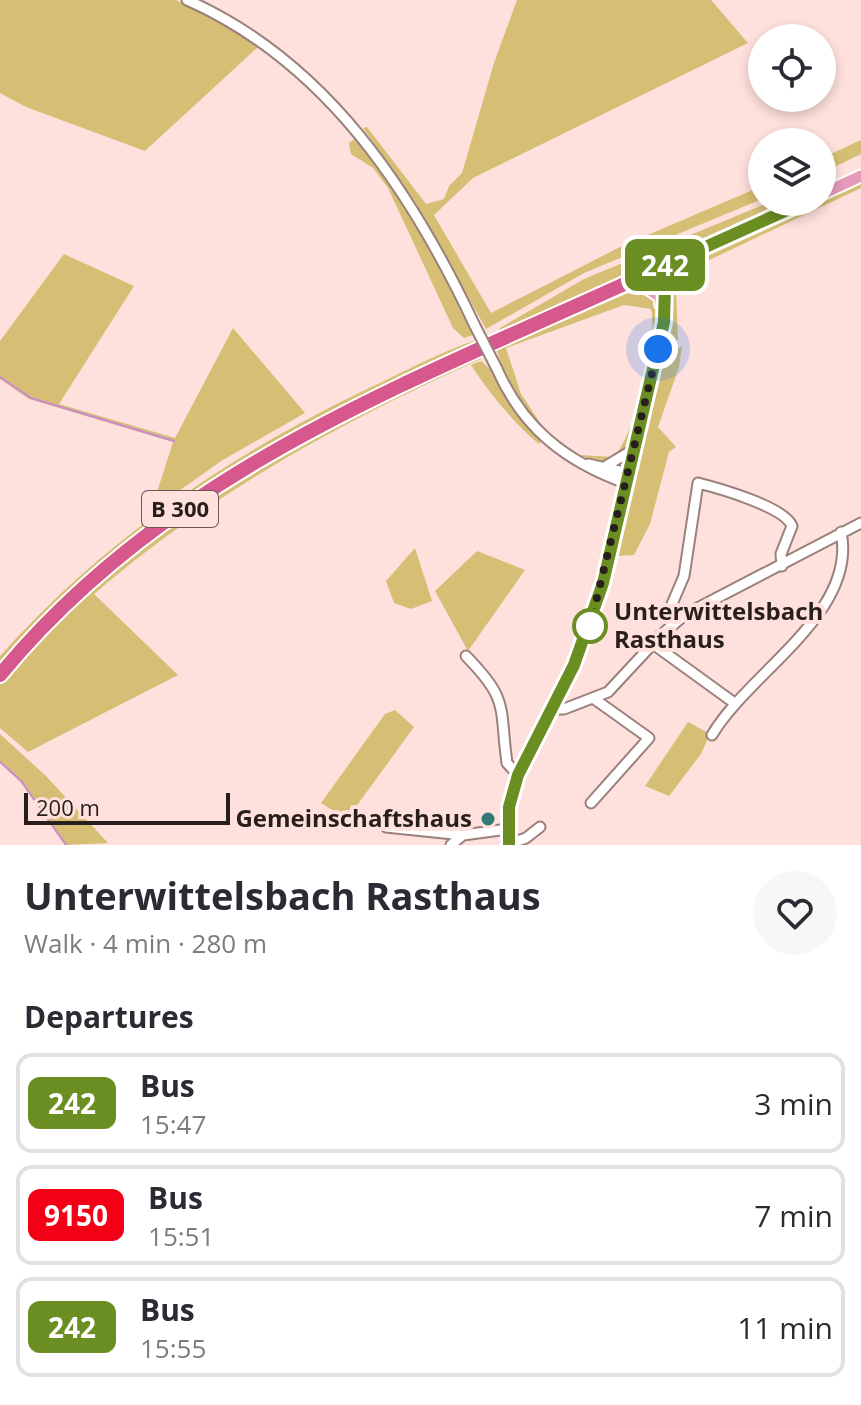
<!DOCTYPE html>
<meta charset="utf-8">
<style>
:root{--surface:#fff;--page:#f7f7f7;--text:#2b2b33;--muted:#7c7c81;--line:#e1e1e2}
body{margin:0;font-family:"Open Sans",sans-serif;background:var(--page);color:var(--text);height:100vh;display:flex;flex-direction:column;font-size:30px;white-space:nowrap}
*{box-sizing:border-box;margin:0}
p{font-size:26px;color:var(--muted)}
.icon{flex:none;width:44px;height:44px;fill:none;stroke:currentColor;stroke-width:2;stroke-linecap:round;stroke-linejoin:round}
.map{position:relative;height:845px;overflow:hidden}
.panel{display:flex;flex-direction:column;background:var(--surface);flex:1}
.panel>*{flex:none}
.badge{padding:0 16px;border-radius:12px;font-size:28px;line-height:52px}
.controls{position:absolute;left:748px;top:24px;display:grid;gap:16px}
.controls a{display:grid;place-items:center;width:88px;height:88px;border-radius:50%;background:var(--surface);box-shadow:0 4px 12px #0003;font-size:40px}
.scale{position:absolute;left:24px;bottom:20px;width:206px;box-sizing:border-box;padding-left:8px;border:4px solid #281e1c;border-top:0;font-size:22px;line-height:28px;white-space:nowrap;color:#281e1c;-webkit-text-stroke:6px #fee0dc;paint-order:stroke}
.you{position:absolute;width:40px;height:40px;margin:-20px;border:6px solid #fff;border-radius:50%;background:#1a73e8;box-shadow:0 0 0 12px #1a73e833}
.map>.badge{position:absolute;translate:-50% -50%;box-shadow:0 0 0 4px #fff}
h2{padding:0 24px;font-size:30px;line-height:72px}
.round{display:grid;place-items:center;flex:none;width:84px;height:84px;border-radius:42px;background:var(--page)}
.overview{display:flex;align-items:center;justify-content:space-between;height:136px;padding:0 24px}
h1{font-size:38px;font-weight:700;line-height:60px}
ul{padding:0;list-style:none}
li{display:flex;align-items:center;gap:24px;height:100px;margin:0 16px 12px;padding:0 8px;border:4px solid var(--line);border-radius:16px}
li div{flex:1}
li b{display:block;font-size:30px}
li em{font-style:normal}
li .badge{min-width:88px;font-weight:700;text-align:center}
.map>svg:first-child{display:block}
.green{fill:#d6bf74}
.lines{fill:none;stroke-linecap:round;stroke-linejoin:round}
.stream{stroke:#cb8ace;stroke-width:2}
.minor-casing{stroke:#9b807c;stroke-width:13}
.major-casing{stroke:#fff;stroke-width:15}
.highway-casing{stroke:#fff;stroke-width:18}
.minor{stroke:#fff;stroke-width:9}
.major{stroke:#e69bba;stroke-width:11}
.highway{stroke:#d6588c;stroke-width:14}
.minor-bridge-casing{stroke:#9b807c;stroke-width:13;stroke-linecap:butt}
.minor-bridge{stroke:#fff;stroke-width:9}
.line-casing{stroke:#fff;stroke-width:18}
.line{stroke:#6b8e23;stroke-width:12}
.walk{stroke:#281e1c;stroke-width:8;stroke-dasharray:0 14.4}
.stop-dot{fill:#fff;stroke:#6b8e23;stroke-width:4}
.poi-dot{fill:#317974;stroke:#fee0dc;stroke-width:3}
.labels{text-anchor:middle;stroke-width:8;stroke-linejoin:round;paint-order:stroke}
.shield{fill:#fee0dc;stroke:#685856;stroke-width:2}
.shield-label{font-size:22px;font-weight:bold;fill:#281e1c}
.stop-label{font-size:24px;font-weight:bold;fill:#281e1c;stroke:#fee0dc;text-anchor:start}
.poi-label{font-size:24px;font-weight:bold;fill:#281e1c;stroke:#fee0dc;text-anchor:end}
</style>
<div class="map">
<svg width="861" height="845" viewBox="0 0 861 845">
<rect width="100%" height="100%" fill="#fee0dc"/>
<path class="green" d="M0,0H176L235,29L258,47L145,151L26,107L0,93Z
M517,0H711L748,43L473,178L434,215L491,313L622,246L762,186V199L584,273L486,329L415,202L363,128L367,127L426,204L444,199L449,186L462,173L494,63Z
M357,137C396,184 460,276 473,335L464,338L453,328L388,188L373,168L351,154L349,143Z
M861,140V154L822,173V158Z
M861,183V188L682,273L676,287L678,339L672,346H668L674,272L679,266Z
M770,202H787L498,334L500,328L584,279Z
M64,254L134,286L59,404L175,438L233,328L305,413L221,461L151,511L173,442L29,399L0,379V341Z
M633,291L652,293L660,308V322L649,376L625,450L612,461H593L580,455L614,457C635,435 658,339 651,309L624,305L506,348L521,394L545,430L543,433L511,390L496,349Z
M477,340L292,434L197,492L136,537L0,667V656C106,537 238,449 382,382C413,367 445,350 477,340Z
M682,346L679,367L658,427L676,447L669,452L650,524L634,555L616,556L663,363L667,355Z
M480,355L481,359C342,421 210,494 94,594L178,675L28,752L0,728V684C74,589 190,497 298,442C357,411 419,384 480,355Z
M481,361L491,370L514,411L541,441L539,444C512,421 490,394 471,365Z
M415,548L432,601L411,609L394,603L386,581Z
M477,551L525,570L468,651L435,591Z
M395,710L414,727L347,819L321,803L385,714Z
M688,722L710,734L701,754L669,796L645,786Z
M0,734L46,776L108,843L66,845L21,781L0,762Z"/>
<g class="lines">
<path class="stream" d="M0,377L31,398L174,441
M0,762L21,781L66,845"/>
<g class="minor-casing">
<path id="minor" d="M187,0C327,62 412,192 475,326
M497,369C523,428 565,461 625,483
M588,464L628,473
M606,466L634,449
M671,626L669,611L684,576L698,483C718,488 785,507 792,526L781,554L782,566
M653,644L733,702
M466,656C510,701 499,706 507,763L518,775
M552,709H564L608,692L661,635L686,614L861,523
M712,735C749,672 858,613 841,532
M591,803L649,738L593,698
M386,827L463,835L508,829
M509,844L526,838L540,827
M451,845L463,835"/>
</g>
<g class="major-casing">
<path id="major" d="M822,194L861,176
M623,285L647,288L659,296
M661,305L655,270L805,202
M509,845V807L518,775L574,665L603,583L664,322L665,285L659,268"/>
</g>
<g class="highway-casing">
<path id="highway" d="M0,675C172,466 417,380 655,270"/>
</g>
<use href="#minor" class="minor"/>
<use href="#major" class="major"/>
<use href="#highway" class="highway"/>
<g class="minor-bridge-casing">
<path id="minor-bridge" d="M475,326L497,369"/>
</g>
<use href="#minor-bridge" class="minor-bridge"/>
</g>
<g class="lines">
<g class="line-casing">
<path id="line" d="M509,845V807L518,775L574,665L603,583L664,322L665,285L659,268L805,202"/>
</g>
<use href="#line" class="line"/>
<path class="walk" d="M590,626L658,349"/>
</g>
<circle class="stop-dot" cx="590" cy="626" r="16"/>
<circle class="poi-dot" cx="488" cy="819" r="8"/>
<g class="labels">
<rect class="shield" x="142" y="491" width="76" height="36" rx="6"/>
<g class="shield-label">
<text x="180" y="517">B 300</text>
</g>
<g class="stop-label">
<text x="614" y="620">Unterwittelsbach<tspan x="614" dy="28">Rasthaus</tspan></text>
</g>
<g class="poi-label">
<text x="472" y="827">Gemeinschaftshaus</text>
</g>
</g>
</svg>
<div class="controls">
<a><svg class="icon" aria-label="locate" viewBox="0 0 24 24"><circle cx="12" cy="12" r="6"/><path d="M12 2v4M12 18v4M2 12h4M18 12h4"/></svg></a>
<a><svg class="icon" aria-label="layers" viewBox="0 0 24 24"><path d="M12 4l9 5-9 5-9-5zM3 14l9 5 9-5"/></svg></a>
</div>
<div class="scale">200 m</div>
<div class="you" style="left:658px;top:349px"></div>
<b class="badge" style="left:665px;top:265px;background:#6b8e23;color:#fff">242</b>
</div>
<section class="panel">
<div class="overview"><div><h1>Unterwittelsbach Rasthaus</h1><p>Walk · 4 min · 280 m</p></div><a class="round"><svg class="icon" aria-label="heart" viewBox="0 0 24 24"><path d="M12 20l-8-8c-3-5 5-10 8-4 3-6 11-1 8 4z"/></svg></a></div>
<h2>Departures</h2>
<ul>
<li><span class="badge" style="background:#6b8e23;color:#fff">242</span><div><b>Bus</b><p>15:47</p></div><em>3 min</em></li>
<li><span class="badge" style="background:#f20015;color:#fff">9150</span><div><b>Bus</b><p>15:51</p></div><em>7 min</em></li>
<li><span class="badge" style="background:#6b8e23;color:#fff">242</span><div><b>Bus</b><p>15:55</p></div><em>11 min</em></li>
</ul>
</section>
